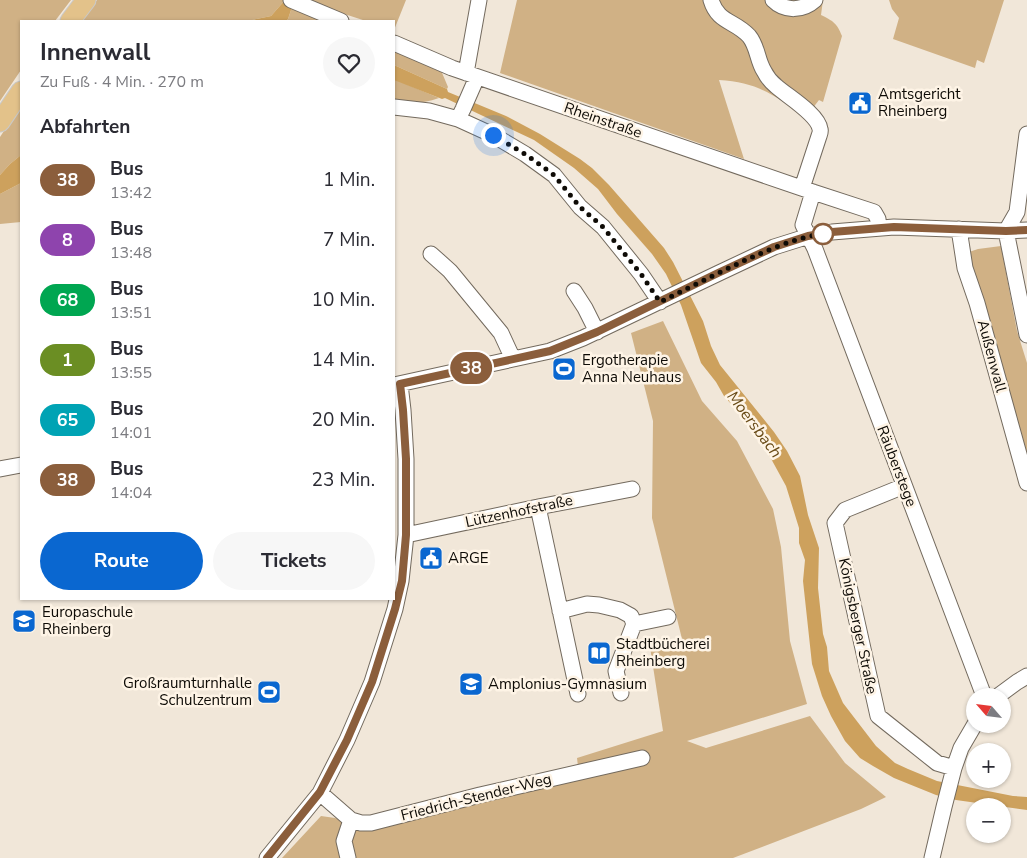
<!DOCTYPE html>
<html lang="de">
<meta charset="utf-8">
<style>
:root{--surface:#fff;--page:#f7f7f7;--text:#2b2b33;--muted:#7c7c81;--accent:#0a67d0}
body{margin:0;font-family:"Nunito Sans",sans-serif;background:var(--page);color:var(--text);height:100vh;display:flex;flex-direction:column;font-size:19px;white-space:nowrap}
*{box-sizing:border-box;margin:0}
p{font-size:16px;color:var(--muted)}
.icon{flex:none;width:28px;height:28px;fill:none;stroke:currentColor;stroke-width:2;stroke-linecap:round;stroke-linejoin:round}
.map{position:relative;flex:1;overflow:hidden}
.side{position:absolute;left:20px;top:20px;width:375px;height:580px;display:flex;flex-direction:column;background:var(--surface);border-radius:0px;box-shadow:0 1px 4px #0004}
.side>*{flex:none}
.badge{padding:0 10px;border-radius:16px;font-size:18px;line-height:32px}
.needle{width:32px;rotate:298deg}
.controls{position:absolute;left:966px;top:688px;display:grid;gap:10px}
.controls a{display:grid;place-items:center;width:45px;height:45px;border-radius:50%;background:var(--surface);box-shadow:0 1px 4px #0004;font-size:25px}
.you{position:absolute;width:25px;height:25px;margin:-12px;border:4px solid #fff;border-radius:50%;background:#1a73e8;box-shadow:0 0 0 8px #1a73e833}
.map>.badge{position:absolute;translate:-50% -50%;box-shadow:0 0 0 2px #fff}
h2{padding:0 20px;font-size:19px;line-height:45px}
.round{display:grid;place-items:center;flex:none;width:52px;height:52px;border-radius:26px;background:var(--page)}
.summary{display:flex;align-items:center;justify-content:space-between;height:85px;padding:0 20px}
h1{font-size:24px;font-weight:700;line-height:38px}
.button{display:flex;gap:10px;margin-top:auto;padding:10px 20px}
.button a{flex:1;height:58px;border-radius:30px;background:var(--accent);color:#fff;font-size:20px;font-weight:700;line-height:58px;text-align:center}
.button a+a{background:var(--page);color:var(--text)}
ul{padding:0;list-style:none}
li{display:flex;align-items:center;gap:15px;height:60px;padding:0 20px}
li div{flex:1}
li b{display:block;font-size:19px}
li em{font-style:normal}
li .badge{min-width:55px;font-weight:700;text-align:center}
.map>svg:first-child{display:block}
.green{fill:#d0b185}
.water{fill:#cda15d}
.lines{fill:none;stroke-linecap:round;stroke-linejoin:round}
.minor-casing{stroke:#736a5e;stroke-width:17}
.major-casing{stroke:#cac9c8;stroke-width:21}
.minor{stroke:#fff;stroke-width:15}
.major{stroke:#e3c28a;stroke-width:19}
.line-casing{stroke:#fff;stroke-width:11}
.line{stroke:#8b5e3c;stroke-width:8}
.walk{stroke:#0e0b06;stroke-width:5;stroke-dasharray:0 9}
.stop-dot{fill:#fff;stroke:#8b5e3c;stroke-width:2.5}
.labels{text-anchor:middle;stroke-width:5;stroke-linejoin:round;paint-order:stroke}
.poi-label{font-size:15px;fill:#0e0b06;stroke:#fef4e6;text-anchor:start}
.street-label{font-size:15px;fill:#0e0b06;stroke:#fef4e6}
.water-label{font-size:16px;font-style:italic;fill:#684a16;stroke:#fef4e6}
</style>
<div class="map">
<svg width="1027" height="858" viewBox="0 0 1027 858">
<rect width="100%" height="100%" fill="#f1e7d9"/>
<path class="green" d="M0,0H71L55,21H21V70L0,101Z
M97,0H285L271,16L247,21H80Z
M301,0H406L394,30V21H366Z
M517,0H823L821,15C833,21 837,23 842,36L823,102L819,100L806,117C775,96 758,82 719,80L744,159L500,73Z
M889,0H1004L984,63L977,60L975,68L893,39L899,18L892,9Z
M293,4L333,21H286L288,19Z
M394,48L440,68L448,87L447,89L394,65Z
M394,79L439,98C424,104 410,103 394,102Z
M21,105V155L10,164L0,175V137Z
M21,183V222L0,224V194Z
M1001,246L1017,331L1027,363V468L966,253L978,249Z
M663,321L702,401L737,441L773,509L781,547L790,641L807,704L687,741L706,748L810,716L845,763L886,797L861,809L733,858H282L321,816L335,818L369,831L579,775L577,758L663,731L650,647L682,639L652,518L653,421L631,333Z"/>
<path class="water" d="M285,0L293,4L288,19L286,21H247L271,16Z
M394,65L447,89L448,92L506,116L540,134L580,159L592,168L609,185L664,248L673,262L703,321L711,346L720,365L774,432L787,451L800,476L808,515L819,548L818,588L823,634L827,647L829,671L843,703L876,746L895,763L908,769L937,781L1013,796L1027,797V810L956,800L936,795L894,778L873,766L860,758L845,741L831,716L822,696L812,664L803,581L805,560L799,543V528L786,486L757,433L724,396L716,382L701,363L681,305L666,274L652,254L617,214L598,189L574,168L534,140L445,98L442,99L394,80Z
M21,155V183L0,194V175L10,164Z"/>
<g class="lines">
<g class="minor-casing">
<path id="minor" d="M291,0L341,21
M711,0C718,23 734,20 749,36C758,47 757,60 764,71C767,77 771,82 776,86C787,96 818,114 820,129C821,131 820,133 819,136L802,188
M773,0C785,12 803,11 815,0
M394,43L452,68L813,192L874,212L878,219L879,228
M466,73L479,0
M394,107L429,111L458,119L493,135L525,154L554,175L580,207L603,227L641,274L660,302
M458,119L463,109L477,77
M1027,134L1017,212L1006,231L1027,335
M813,192L803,225L815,249L984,696
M959,229L965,268L977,303L1027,483
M431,254L450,271L501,333L513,359
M574,291L585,308L597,332
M394,385L550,351L583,338L719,273L774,247L809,236L832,232L894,227L1006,231L1027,230
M0,469L21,465
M904,486L845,510L835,523L878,716L937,763L954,768
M538,507L578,694
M406,535L538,507L632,489
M560,611L587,604L599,605L620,610L631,616L634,624
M621,693L616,671L634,624L668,617
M998,696L1017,682L1027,676
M320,793L351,820L361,823H371L480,795L642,758
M267,858L320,793L347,740L372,682L395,609L401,581L406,535V459L403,410L400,384
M348,858L344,841L351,820
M932,858L944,807L954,768L961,748L975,724"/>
</g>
<g class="major-casing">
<path id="major" d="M70,21L86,0
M0,122L21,91"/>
</g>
<use href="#minor" class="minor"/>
<use href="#major" class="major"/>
</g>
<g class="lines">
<g class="line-casing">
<path id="line" d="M267,858L320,792L347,740L372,682L395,609L402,581L406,535V459L403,410L400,384L550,351L597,332L718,273L774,247L808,236L832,232L894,227L1006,231L1027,230"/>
</g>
<use href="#line" class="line"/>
<path class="walk" d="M493,135L525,154L554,175L580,207L603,227L641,274L660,302C690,287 720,272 750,258C773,248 798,237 823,234"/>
</g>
<defs>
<g id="civic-square" transform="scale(1.25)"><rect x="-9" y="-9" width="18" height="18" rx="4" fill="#0a67d0" stroke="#fef4e6"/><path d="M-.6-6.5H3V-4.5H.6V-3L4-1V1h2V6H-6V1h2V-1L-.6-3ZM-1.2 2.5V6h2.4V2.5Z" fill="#fff"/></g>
<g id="stadium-square" transform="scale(1.25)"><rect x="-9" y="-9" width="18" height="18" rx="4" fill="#0a67d0" stroke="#fef4e6"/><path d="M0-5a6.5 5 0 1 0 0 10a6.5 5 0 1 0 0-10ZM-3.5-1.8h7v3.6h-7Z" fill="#fff"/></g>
<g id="school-square" transform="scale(1.25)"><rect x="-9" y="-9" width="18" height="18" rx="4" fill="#0a67d0" stroke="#fef4e6"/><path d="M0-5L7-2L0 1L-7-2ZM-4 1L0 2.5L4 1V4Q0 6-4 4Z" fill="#fff"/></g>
<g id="library-square" transform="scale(1.25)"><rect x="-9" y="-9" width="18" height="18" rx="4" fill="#0a67d0" stroke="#fef4e6"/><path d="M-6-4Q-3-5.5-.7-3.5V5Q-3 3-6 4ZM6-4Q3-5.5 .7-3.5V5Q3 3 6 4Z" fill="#fff"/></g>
</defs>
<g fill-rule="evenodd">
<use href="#civic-square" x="860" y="103"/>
<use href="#stadium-square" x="564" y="369"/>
<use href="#civic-square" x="431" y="558"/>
<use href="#school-square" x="24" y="621"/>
<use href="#library-square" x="599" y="653"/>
<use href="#school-square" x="471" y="684"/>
<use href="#stadium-square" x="269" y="692"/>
</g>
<circle class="stop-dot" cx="823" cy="234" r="10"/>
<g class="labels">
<g class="poi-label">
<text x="878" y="99">Amtsgericht<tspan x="878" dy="17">Rheinberg</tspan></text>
<text x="582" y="365">Ergotherapie<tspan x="582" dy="17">Anna Neuhaus</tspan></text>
<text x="448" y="563">ARGE</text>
<text x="42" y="617">Europaschule<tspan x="42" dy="17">Rheinberg</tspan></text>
<text x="616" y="649">Stadtbücherei<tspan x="616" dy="17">Rheinberg</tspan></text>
<text x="252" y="688" text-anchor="end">Großraumturnhalle<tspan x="252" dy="17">Schulzentrum</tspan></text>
<text x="488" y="689">Amplonius-Gymnasium</text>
</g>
<g class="street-label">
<text transform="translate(603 120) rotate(19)" y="5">Rheinstraße</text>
<text transform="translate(992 356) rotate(75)" y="5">Außenwall</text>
<text transform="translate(897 466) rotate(69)" y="5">Räuberstege</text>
<text transform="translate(519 511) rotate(-12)" y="5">Lützenhofstraße</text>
<text transform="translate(858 626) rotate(78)" y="5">Königsberger Straße</text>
<text transform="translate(476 797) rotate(-14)" y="5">Friedrich-Stender-Weg</text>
</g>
<g class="water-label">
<text transform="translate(755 424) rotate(53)" y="6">Moersbach</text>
</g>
</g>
</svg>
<div class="controls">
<a><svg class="needle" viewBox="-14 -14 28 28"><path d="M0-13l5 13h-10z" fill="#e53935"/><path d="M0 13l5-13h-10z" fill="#7c7c81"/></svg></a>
<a>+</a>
<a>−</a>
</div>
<div class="you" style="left:493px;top:135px"></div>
<b class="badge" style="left:471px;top:368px;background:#8b5e3c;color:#fff">38</b>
<section class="side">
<div class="summary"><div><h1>Innenwall</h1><p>Zu Fuß · 4 Min. · 270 m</p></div><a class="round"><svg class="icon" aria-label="heart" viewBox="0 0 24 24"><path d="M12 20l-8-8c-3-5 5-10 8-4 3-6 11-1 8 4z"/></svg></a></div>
<h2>Abfahrten</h2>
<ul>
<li><span class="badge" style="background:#8b5e3c;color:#fff">38</span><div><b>Bus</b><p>13:42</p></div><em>1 Min.</em></li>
<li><span class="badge" style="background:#8e44ad;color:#fff">8</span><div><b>Bus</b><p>13:48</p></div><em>7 Min.</em></li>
<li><span class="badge" style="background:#00a651;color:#fff">68</span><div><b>Bus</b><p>13:51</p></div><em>10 Min.</em></li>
<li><span class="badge" style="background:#6b8e23;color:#fff">1</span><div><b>Bus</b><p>13:55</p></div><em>14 Min.</em></li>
<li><span class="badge" style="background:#00a3b4;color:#fff">65</span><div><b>Bus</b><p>14:01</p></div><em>20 Min.</em></li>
<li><span class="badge" style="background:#8b5e3c;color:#fff">38</span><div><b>Bus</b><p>14:04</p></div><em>23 Min.</em></li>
</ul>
<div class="button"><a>Route</a><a>Tickets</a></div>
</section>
</div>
